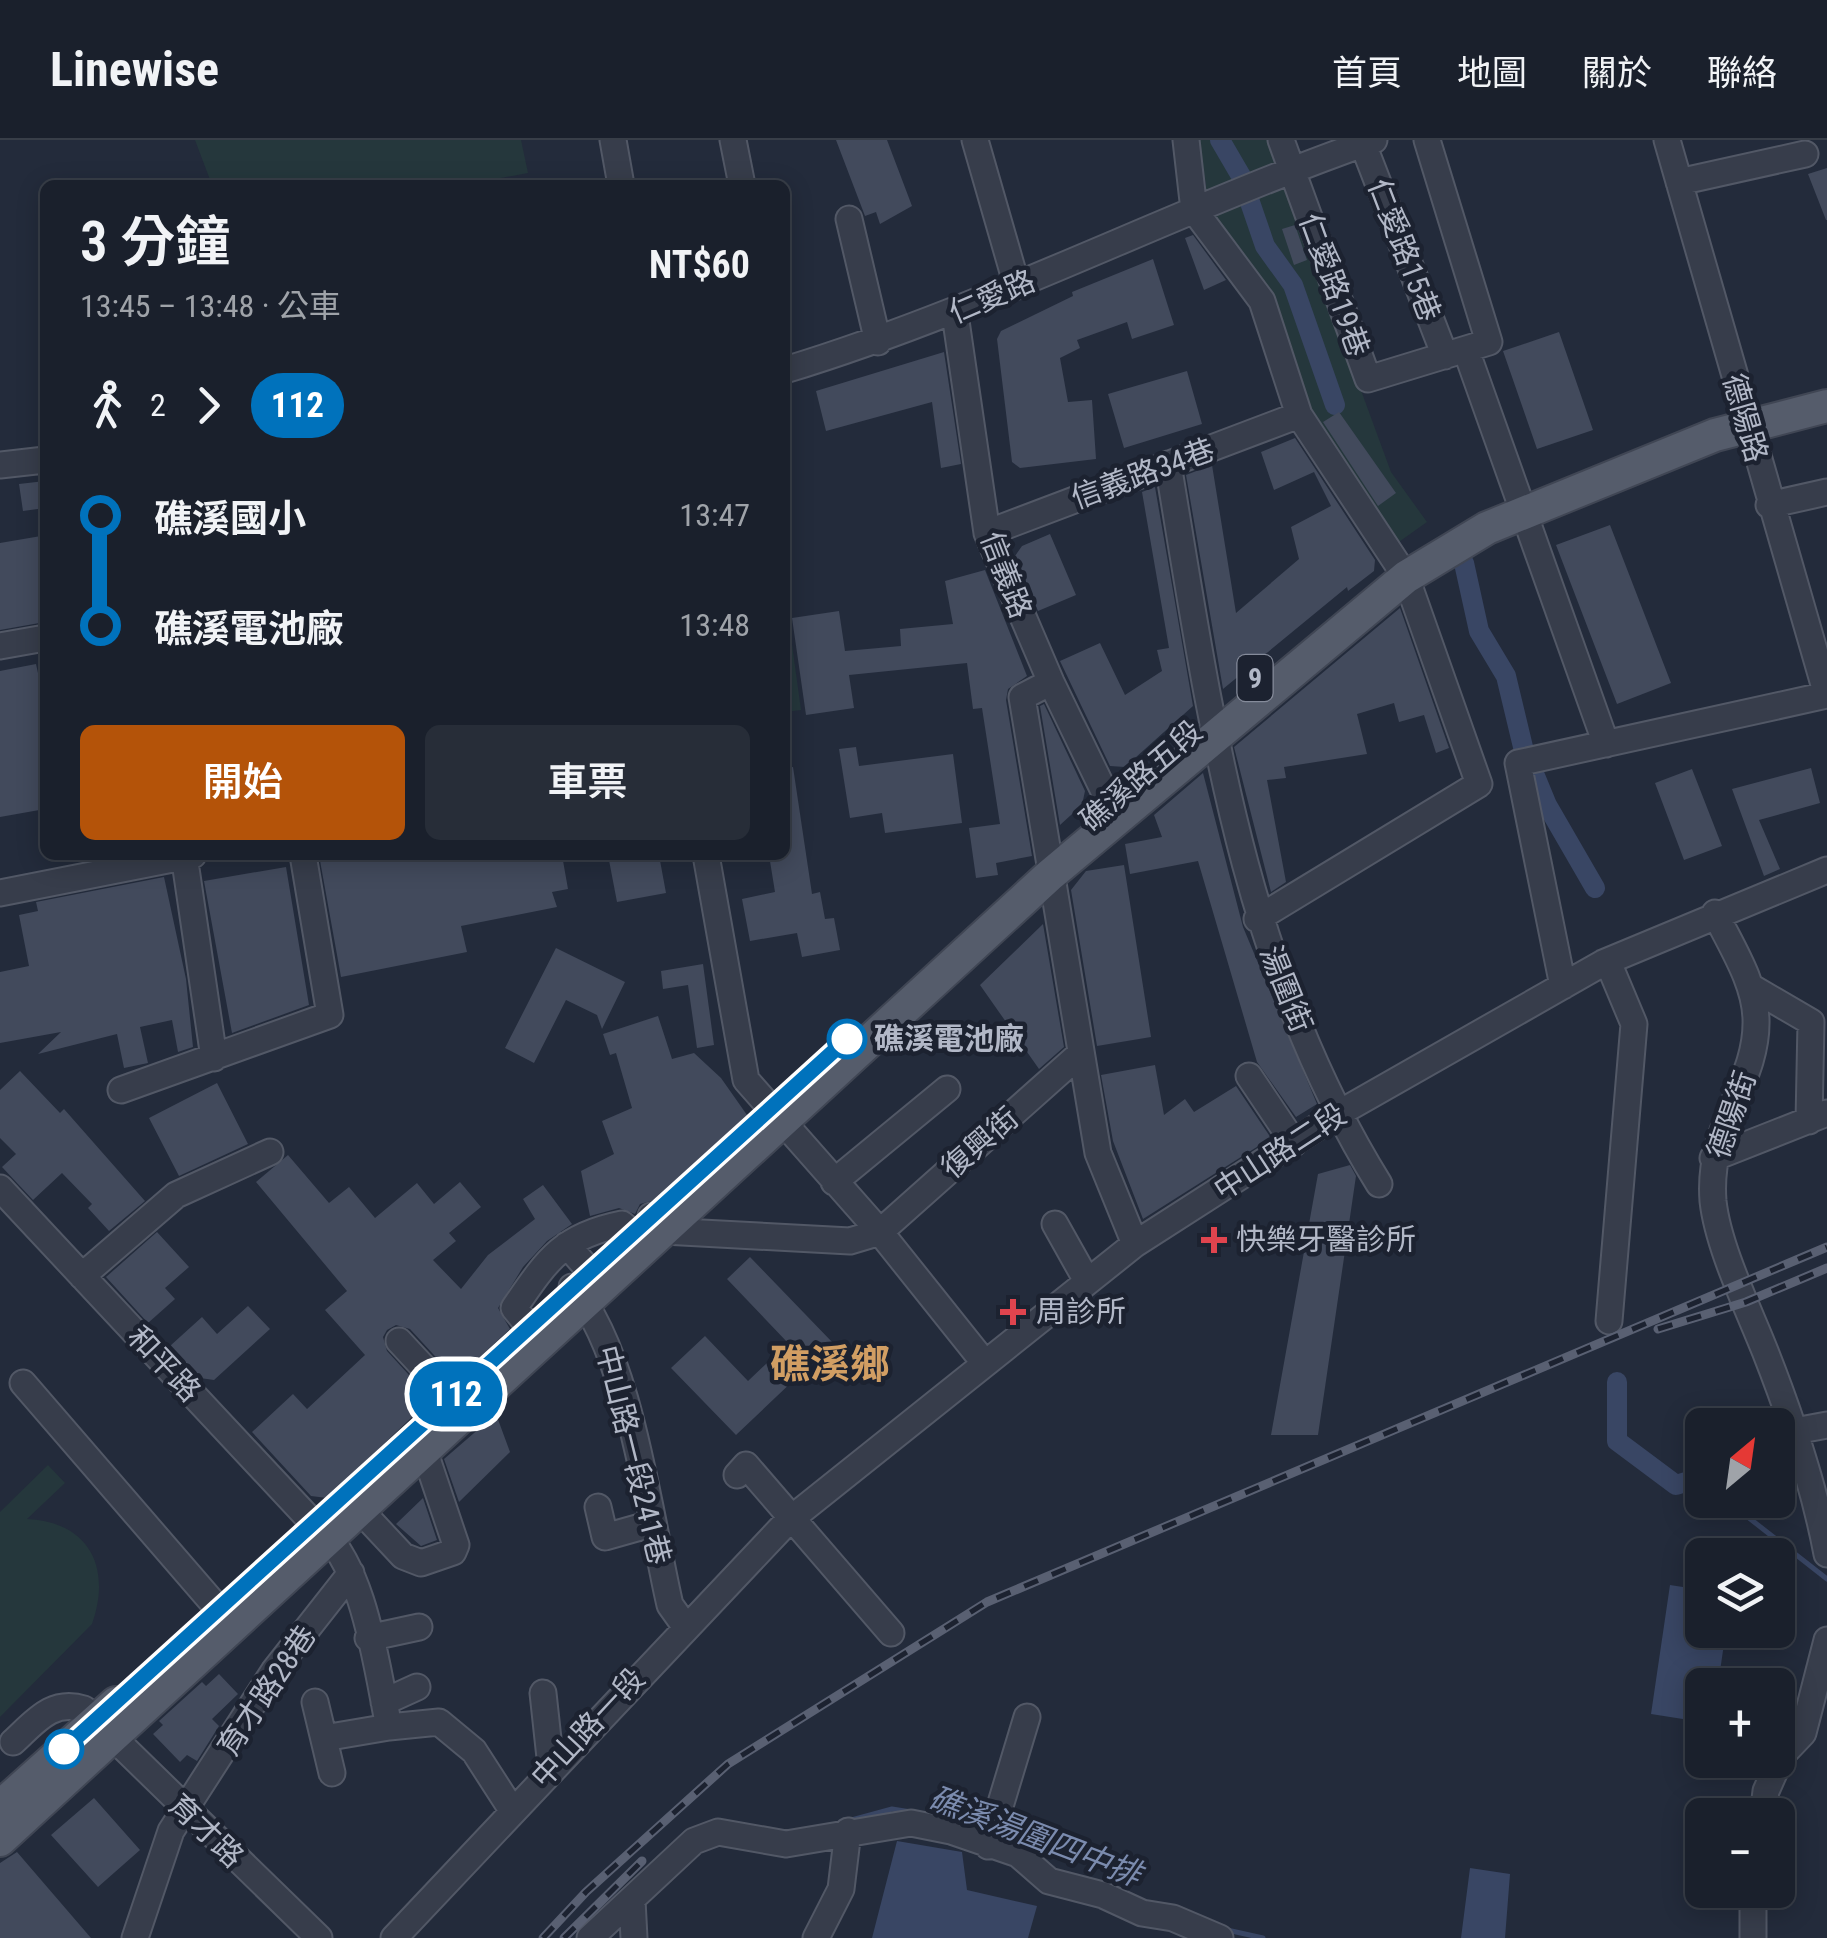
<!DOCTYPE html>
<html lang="zh-TW">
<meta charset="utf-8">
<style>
:root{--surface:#1a202c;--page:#272d38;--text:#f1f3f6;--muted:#9fa3a9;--line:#383e48;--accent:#b45309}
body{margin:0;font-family:"Roboto Condensed","Noto Sans TC",sans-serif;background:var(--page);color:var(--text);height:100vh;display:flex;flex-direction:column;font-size:38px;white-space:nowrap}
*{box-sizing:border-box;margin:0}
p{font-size:32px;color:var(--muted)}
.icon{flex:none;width:55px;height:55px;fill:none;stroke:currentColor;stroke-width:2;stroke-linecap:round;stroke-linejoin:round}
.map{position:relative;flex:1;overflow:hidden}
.side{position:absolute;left:40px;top:40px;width:750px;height:680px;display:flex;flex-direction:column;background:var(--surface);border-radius:15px;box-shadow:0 5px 25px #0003,0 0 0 2px var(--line)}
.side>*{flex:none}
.badge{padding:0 20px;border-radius:32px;font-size:35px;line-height:65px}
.needle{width:65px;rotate:29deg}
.fabs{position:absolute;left:1685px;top:1268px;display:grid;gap:20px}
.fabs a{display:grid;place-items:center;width:110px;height:110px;border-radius:15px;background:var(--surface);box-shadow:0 5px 25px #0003,0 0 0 2px var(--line);font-size:50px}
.map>.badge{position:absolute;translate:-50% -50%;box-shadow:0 0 0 5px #fff}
.legs{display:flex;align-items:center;gap:15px;height:110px;padding:0 40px;font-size:32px}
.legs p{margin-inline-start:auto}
.headline{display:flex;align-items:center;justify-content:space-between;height:170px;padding:0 40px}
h1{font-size:55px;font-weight:600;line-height:75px}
.cta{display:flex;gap:20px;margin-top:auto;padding:20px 40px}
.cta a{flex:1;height:115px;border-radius:15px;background:var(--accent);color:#fff;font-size:40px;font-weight:600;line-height:115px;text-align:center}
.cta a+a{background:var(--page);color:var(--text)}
ul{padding:0 40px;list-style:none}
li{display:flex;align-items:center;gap:35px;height:110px;font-size:38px}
li i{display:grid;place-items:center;width:15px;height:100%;margin:0 12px;background:currentColor}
li i::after{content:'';width:25px;height:25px;margin:-12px;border:8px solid;border-radius:50%;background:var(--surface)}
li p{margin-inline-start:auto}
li:first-child i{background:linear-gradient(#0000 50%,currentColor 0)}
li:last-child i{background:linear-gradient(currentColor 50%,#0000 0)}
header{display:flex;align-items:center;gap:60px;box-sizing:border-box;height:140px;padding:0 50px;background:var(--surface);border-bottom:2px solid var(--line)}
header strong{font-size:48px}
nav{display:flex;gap:55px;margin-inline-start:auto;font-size:35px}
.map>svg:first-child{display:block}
.green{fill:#25373c}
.water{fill:#394664}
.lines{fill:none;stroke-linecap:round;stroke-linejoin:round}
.stream{stroke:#394664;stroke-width:5}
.canal{stroke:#394664;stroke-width:20}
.building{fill:#424a5c}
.minor-casing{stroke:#525866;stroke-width:29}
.major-casing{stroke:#404654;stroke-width:36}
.minor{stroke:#373d4b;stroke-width:25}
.major{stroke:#555c6b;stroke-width:32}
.rail-casing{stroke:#596072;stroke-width:9}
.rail{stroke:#1c2230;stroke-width:5;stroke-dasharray:15;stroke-linecap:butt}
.line-1-casing{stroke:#fff;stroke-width:22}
.line-1{stroke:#0072bc;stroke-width:15}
.stop-1-dot{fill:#fff;stroke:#0072bc;stroke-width:5}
.health-dot{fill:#e0444e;stroke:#1c2230;stroke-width:4}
.labels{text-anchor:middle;stroke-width:9;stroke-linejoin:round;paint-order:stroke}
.shield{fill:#1c2230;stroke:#858b9a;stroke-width:2.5}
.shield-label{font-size:28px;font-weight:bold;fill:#b2b8c7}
.street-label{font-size:30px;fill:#b2b8c7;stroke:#1c2230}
.stop-label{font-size:30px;font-weight:bold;fill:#b2b8c7;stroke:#1c2230;text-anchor:start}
.poi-label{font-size:30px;fill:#b2b8c7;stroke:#1c2230;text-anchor:start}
.water-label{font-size:32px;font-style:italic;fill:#7b8bae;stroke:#1c2230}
.district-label{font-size:40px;font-weight:bold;fill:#d19e63;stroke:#1c2230}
</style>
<header>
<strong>Linewise</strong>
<nav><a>首頁</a><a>地圖</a><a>關於</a><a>聯絡</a></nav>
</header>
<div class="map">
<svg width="1827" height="1798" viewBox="0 0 1827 1798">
<rect width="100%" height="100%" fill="#232b3b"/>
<path class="green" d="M195,0H521L528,33L463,45H212Z
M1197,0H1269L1391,332L1427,382L1396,404L1308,273L1201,65L1206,44Z
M791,497L801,570L785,572V498Z
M48,1325L65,1343L27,1379C89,1382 112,1427 92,1484L0,1577V1372Z"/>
<path class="water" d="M1670,1445L1702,1450V1490H1726L1718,1545H1702V1582L1651,1574Z
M897,1701L962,1712L967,1750L1037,1766L1028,1798H872Z
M1470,1728L1510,1734L1505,1798H1461Z"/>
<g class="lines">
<path class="stream" d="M1676,1345L1702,1357
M1709,1360L1749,1378L1827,1439
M848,1681L892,1669L911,1672
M1227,1790L1263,1798"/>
<path class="canal" d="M1220,0L1241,36L1265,106L1293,145L1335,265
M1464,423L1479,491L1506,536L1523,607L1547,665L1595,748
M1617,1242V1301L1676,1345L1702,1337
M1778,1301L1781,1299"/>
</g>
<path class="building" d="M836,0H887L912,66L880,84L876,72L865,76Z
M1827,28V80H1826L1808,34Z
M1295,85L1307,120L1294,125L1282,89Z
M1193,95L1226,140L1204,150L1185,98Z
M1153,119L1174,185L1132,199L1127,182L1077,200L1080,208L1060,218L1068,262L1092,260L1096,319L1020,328L1012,322L997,199L1001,191L1073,156L1072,152Z
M1559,192L1593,290L1537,309L1503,211Z
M944,212L961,324L941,328L932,262L826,291L816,251Z
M1187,231L1202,284L1124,308L1108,254Z
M1339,272L1396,353L1378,366L1323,282Z
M1295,298L1375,420L1374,431L1348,451L1347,447L1223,549L1186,335L1212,325L1236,473L1299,419L1291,387L1331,366L1314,332L1274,350L1261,312Z
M45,341V368L23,371L19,344Z
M1155,347L1193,566L1125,627L1110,626L1060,521L1100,503L1125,555L1162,531L1157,510L1169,508L1142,352Z
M1610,385L1671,543L1617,564L1556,405Z
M1050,394L1076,455L1038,471L1015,416L1022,406Z
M41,396L45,482L0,490V403Z
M985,430L1027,536L1008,549L1006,560L1032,716L996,723L998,735L976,738L969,688L1000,684L982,568L973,569L967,523L849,535L854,568L806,575L792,478L839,471L845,511L901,506L900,489L953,484L945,441Z
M1400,468L1449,608L1436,613L1424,575L1399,582L1394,563L1357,574L1367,614L1284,627L1286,638L1267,640L1286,742L1271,752L1234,607Z
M36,524L45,565V669L0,677V531Z
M1044,564L1085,651L1082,665L1060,685L1040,566Z
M856,607L859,626L953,614L962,683L885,693L882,673L850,678L839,609Z
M793,627L812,754L820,752L825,779L834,778L840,810L802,817L797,793L750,801L742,759L775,752L769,715H785V628Z
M1811,628L1820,663L1759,680L1780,729L1764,736L1732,649Z
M1692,629L1722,706L1684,720L1655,643Z
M1203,633L1243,787L1317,964L1296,977L1257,922L1198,721L1130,734L1125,704L1162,697L1154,675Z
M319,715H562L568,749L552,752L557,767L461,786L467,812L341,837Z
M608,715H659L666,753L617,762Z
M1124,725L1151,897L1097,906L1071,750L1086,731Z
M286,727L309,865L232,893L204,741Z
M164,737L186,839L193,907L178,912L172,880L140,887L148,923L124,928L117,894L38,914L61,892L0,903V832L29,826L19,775L38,771L36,762Z
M1043,784L1064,907L1039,929L980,845Z
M556,808L625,842L602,889L597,875L566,860L534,923L505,908Z
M703,824L714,905L697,908L688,845L663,849L661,831Z
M658,876L672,919L694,913L721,938L747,975L655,1060L640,1064L635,1074L619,1068L590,1076L581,1031L614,1014L602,981L632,968L616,913L610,915L603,894Z
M1155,925L1164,975L1185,959L1194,972L1236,946L1271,998L1143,1079L1113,1001L1101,935Z
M20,931L60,973L64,969L145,1061L109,1091L88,1068L92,1064L62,1033L33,1060L2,1027L16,1014L0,998V950Z
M217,943L248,1004L179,1036L149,978Z
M288,1015L329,1063L349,1047L375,1078L417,1043L434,1064L460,1042L481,1067L449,1093L456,1101L433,1120L461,1149L488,1115L535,1079L523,1059L543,1045L572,1084L547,1101L523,1127L498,1168L510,1189L456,1239L410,1189L396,1185L387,1190L383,1197L387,1211L431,1259L327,1358L311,1356L252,1292L293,1254L307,1269L365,1215L325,1170L347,1151L256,1042Z
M1350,1025L1356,1036L1318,1295H1271L1318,1034Z
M157,1092L189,1127L165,1148L175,1159L148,1183L106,1137Z
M750,1117L833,1203L736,1295L671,1228L705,1196L748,1241L788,1203L727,1139Z
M248,1166L270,1189L214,1240L200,1238L170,1206L202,1177L217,1194Z
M496,1274L510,1312L459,1362L444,1319Z
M423,1358L437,1400L421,1406L396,1384Z
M219,1534L238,1554L212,1579L219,1586L197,1621L187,1615L180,1622L153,1594L163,1585L159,1581L202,1542L206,1546Z
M94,1658L140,1710L98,1747L51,1695Z
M17,1712L91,1798H0V1723Z"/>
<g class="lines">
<g class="minor-casing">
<path id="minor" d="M613,0L621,45
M733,0L742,45
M975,0L1017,146
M1186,0L1194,70L1262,161L1299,275L1406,437L1479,644L1257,779
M1281,0L1368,239L1489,202L1427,0
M1667,0L1827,555
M1363,4L1445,216
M1679,42L1805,14
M849,79L878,202
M955,174L987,393L1051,542L1117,678
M1466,210L1606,604
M785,230C989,168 1174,70 1374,0
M1168,324C1210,575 1242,823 1379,1044
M0,325L45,320
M1769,365L1827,352
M987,393L1299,275
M0,506L45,498
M1051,542L1022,557L1098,1013L1135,1104
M184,715L214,918
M706,715L746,940L880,1092L983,1221
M0,753L193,715
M1715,773C1731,806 1755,842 1756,879C1758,943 1707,984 1713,1061C1718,1107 1748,1168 1765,1211C1791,1277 1814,1345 1827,1414
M1608,822L1634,884L1609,1181
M1563,846L1518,623L1827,555
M1751,847L1811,882L1809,981
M1249,936L1294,1003
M121,950L330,875L303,715
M1713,1018L1827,973
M834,1042L947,949
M0,1048L314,1384C364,1419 377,1529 389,1587L439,1582L474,1611L512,1670
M651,1076L664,1091L850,1101L880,1092L1080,914
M1055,1084L1087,1141
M567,1105L603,1146
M82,1136L176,1055L270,1012
M572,1147C629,1209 650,1379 670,1465L685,1486
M399,1201L465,1272
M542,1202L514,1168C547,1120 562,1096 622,1084L647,1105
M23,1243L233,1486
M1795,1291L1827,1285
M737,1335L746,1325L891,1493
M598,1367L605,1397L651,1384
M360,1370L403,1416L421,1423L453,1412L456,1405L424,1310
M368,1498L419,1487
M543,1553L551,1627
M315,1562L332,1633
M384,1562L417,1547
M324,1598L389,1587
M13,1602C36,1581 52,1559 84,1569L319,1798
M1763,1675L1766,1651L1782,1615L1803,1593L1827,1500
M988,1706L1027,1577
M1753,1750V1798
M632,1760L634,1798
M135,1798L171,1691L274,1531L351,1433
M394,1798L787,1382L1135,1104L1336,975L1603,823L1827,730
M590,1798L694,1701L718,1692L786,1704L911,1683L951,1691L1018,1714L1049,1741L1103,1755L1142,1773L1173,1778L1220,1798
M816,1798L841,1749L848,1691"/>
</g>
<g class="major-casing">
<path id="major" d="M0,1667L116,1563
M0,1700L1050,735L1406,437L1487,388L1715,295L1827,266"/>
</g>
<use href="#minor" class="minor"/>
<use href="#major" class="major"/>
<g class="rail-casing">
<path id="rail" d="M1658,1189L1746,1162L1827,1128
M543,1798L586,1752L728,1624L987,1462L1827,1107
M564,1798L642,1721"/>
</g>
<use href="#rail" class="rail"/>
</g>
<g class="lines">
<g class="line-1-casing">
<path id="line-1" d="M64,1609L847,899"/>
</g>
<use href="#line-1" class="line-1"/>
</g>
<g class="stop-1-dot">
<circle cx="847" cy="899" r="18"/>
<circle cx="64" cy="1609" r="18"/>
</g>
<g class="health-dot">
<path d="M1209 1085h10v10h10v10h-10v10h-10v-10h-10v-10h10z"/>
<path d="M1008 1157h10v10h10v10h-10v10h-10v-10h-10v-10h10z"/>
</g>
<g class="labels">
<rect class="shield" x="1237.5" y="515" width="35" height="46" rx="8"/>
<g class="shield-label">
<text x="1255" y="548">9</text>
</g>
<g class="street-label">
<text transform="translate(1404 110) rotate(69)" y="10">仁愛路15巷</text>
<text transform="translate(1334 145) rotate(70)" y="10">仁愛路19巷</text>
<text transform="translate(992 157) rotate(-23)" y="10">仁愛路</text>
<text transform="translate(1745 278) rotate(74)" y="10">德陽路</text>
<text transform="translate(1143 334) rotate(-20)" y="10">信義路34巷</text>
<text transform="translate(1006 435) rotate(69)" y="10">信義路</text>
<text transform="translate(1141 636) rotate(-41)" y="10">礁溪路五段</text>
<text transform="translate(1286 849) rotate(68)" y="10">湯圍街</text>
<text transform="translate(1732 975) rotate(-71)" y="10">德陽街</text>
<text transform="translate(980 1003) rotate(-41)" y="10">復興街</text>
<text transform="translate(1280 1012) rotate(-33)" y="10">中山路二段</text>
<text transform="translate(164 1224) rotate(47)" y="10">和平路</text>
<text transform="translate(633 1315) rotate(76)" y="10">中山路一段241巷</text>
<text transform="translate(267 1551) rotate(-56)" y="10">育才路28巷</text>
<text transform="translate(588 1588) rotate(-47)" y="10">中山路一段</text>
<text transform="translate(206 1691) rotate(44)" y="10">育才路</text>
</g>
<g class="stop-label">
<text x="874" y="909">礁溪電池廠</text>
</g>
<g class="poi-label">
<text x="1236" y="1110">快樂牙醫診所</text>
<text x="1036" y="1182">周診所</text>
</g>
<g class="water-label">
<text transform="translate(1035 1696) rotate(21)" y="11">礁溪湯圍四中排</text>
</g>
<g class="district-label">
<text x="830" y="1238">礁溪鄉</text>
</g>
</g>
</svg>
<div class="fabs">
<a><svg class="needle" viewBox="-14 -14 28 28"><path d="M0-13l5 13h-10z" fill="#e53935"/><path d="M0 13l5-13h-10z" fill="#9fa3a9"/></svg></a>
<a><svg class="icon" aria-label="layers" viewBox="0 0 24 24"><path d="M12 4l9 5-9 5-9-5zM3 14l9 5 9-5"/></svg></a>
<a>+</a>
<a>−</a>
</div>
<b class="badge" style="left:456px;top:1254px;background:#0072bc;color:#fff">112</b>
<section class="side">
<div class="headline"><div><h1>3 分鐘</h1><p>13:45 – 13:48 · 公車</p></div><b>NT$60</b></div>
<div class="legs"><svg class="icon" aria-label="walk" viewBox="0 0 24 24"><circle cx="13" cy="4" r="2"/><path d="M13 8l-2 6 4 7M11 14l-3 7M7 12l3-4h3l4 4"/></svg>2<svg class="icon" aria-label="forward" viewBox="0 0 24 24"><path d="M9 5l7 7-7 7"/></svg><b class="badge" style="background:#0072bc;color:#fff">112</b></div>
<ul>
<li><i style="color:#0072bc"></i><b>礁溪國小</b><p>13:47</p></li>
<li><i style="color:#0072bc"></i><b>礁溪電池廠</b><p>13:48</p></li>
</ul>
<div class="cta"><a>開始</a><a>車票</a></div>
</section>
</div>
